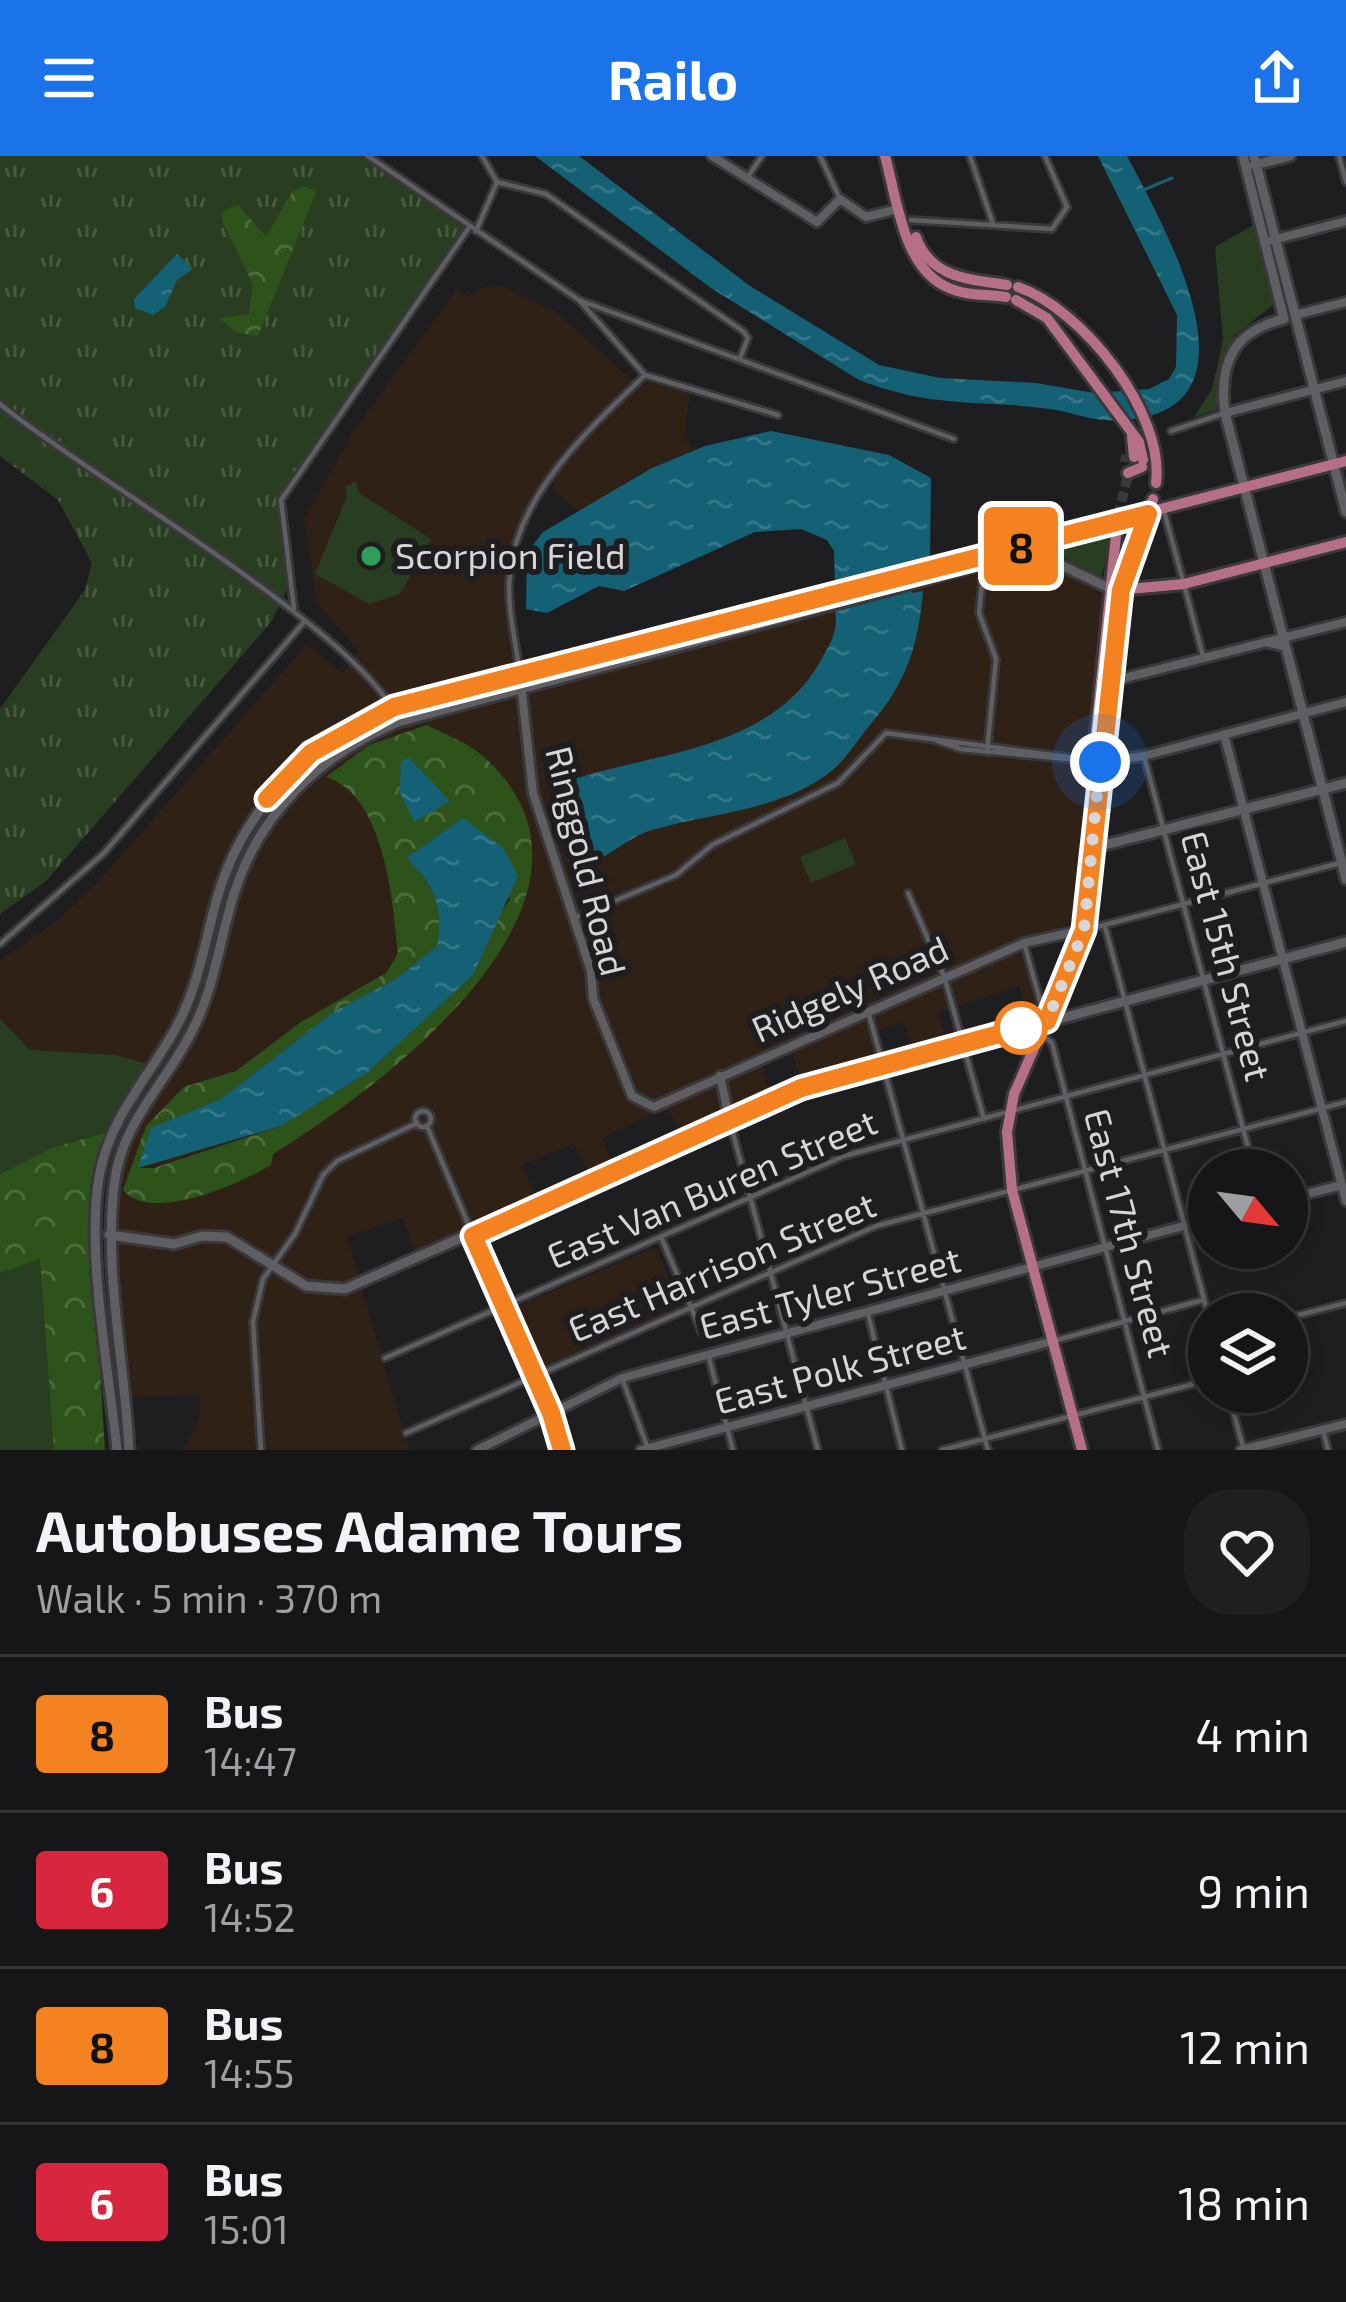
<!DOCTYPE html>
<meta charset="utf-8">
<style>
:root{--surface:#161618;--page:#1f1f21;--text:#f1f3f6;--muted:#9e9fa2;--line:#353537;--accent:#1a73e8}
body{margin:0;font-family:"Exo 2",sans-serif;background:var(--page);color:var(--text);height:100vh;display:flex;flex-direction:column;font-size:45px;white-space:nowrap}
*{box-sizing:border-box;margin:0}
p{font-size:39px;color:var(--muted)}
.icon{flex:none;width:66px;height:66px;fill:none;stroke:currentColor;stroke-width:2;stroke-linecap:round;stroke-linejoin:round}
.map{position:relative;height:1294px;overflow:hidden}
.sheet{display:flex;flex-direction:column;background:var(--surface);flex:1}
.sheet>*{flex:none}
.badge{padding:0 24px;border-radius:9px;font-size:42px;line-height:78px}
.needle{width:78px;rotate:119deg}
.fabs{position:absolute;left:1188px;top:993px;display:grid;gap:24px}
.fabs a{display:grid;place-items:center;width:120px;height:120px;border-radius:50%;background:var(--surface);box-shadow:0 6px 18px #0003,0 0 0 3px var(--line);font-size:60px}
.you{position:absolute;width:60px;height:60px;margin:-30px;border:9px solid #fff;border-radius:50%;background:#1a73e8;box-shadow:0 0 0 18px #1a73e833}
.map>.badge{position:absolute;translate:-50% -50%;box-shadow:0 0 0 6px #fff}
.round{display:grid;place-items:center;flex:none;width:126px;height:126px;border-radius:48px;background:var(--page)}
.overview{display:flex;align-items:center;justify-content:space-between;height:204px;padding:0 36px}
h1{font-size:57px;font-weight:700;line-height:90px}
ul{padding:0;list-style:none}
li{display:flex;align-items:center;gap:36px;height:156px;padding:0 36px;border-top:3px solid var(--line)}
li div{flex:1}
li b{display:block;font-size:45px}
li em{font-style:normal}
li .badge{min-width:132px;font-weight:700;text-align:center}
header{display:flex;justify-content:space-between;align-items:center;height:156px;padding:0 36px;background:var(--accent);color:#fff;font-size:54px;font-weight:700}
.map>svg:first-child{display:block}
.education{fill:#302117}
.grass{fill:url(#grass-tufts)}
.forest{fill:url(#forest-crowns);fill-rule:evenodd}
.park{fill:#293e20}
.water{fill:url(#water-ripples)}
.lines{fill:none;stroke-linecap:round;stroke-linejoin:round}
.stream{stroke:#146175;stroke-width:3}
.primary-tunnel{stroke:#3a393c;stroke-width:10;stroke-dasharray:10 5;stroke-linecap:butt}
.pedestrian-casing{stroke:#39383b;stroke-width:10}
.minor-casing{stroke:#39383b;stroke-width:10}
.tertiary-casing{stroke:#39383b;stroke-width:14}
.secondary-casing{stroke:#39383b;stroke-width:15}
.primary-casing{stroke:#39383b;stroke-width:16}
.pedestrian{stroke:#5f5f63;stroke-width:4.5}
.minor{stroke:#5f5f63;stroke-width:4.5}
.tertiary{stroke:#5f5f63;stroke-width:8}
.secondary{stroke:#5f5f63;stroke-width:9}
.primary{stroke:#b67086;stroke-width:10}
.line-casing{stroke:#fff;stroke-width:27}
.line{stroke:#f58220;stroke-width:18}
.walk{stroke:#d6d5d8;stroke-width:12;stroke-dasharray:0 21.6}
.leisure-dot{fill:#2e9e5b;stroke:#1e1d20;stroke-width:4.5}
.stop-dot{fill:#fff;stroke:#f58220;stroke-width:6}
.labels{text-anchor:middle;stroke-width:12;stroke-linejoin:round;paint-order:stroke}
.poi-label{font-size:36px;fill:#d6d5d8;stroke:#1e1d20;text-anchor:start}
.street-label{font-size:36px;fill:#d6d5d8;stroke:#1e1d20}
</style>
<header><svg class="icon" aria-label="menu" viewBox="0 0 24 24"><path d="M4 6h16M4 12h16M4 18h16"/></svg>Railo<svg class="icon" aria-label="share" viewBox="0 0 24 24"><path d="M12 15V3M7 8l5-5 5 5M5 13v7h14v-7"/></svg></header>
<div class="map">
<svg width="1346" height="1294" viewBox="0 0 1346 1294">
<defs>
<pattern id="grass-tufts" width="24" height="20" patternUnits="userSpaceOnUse" patternTransform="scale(3)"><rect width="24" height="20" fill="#293e20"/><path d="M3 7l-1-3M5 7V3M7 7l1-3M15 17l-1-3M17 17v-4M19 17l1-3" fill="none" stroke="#475940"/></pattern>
<pattern id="forest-crowns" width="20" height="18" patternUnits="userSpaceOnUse" patternTransform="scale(3)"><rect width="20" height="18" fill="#2e531a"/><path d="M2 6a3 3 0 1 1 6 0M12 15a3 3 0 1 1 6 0" fill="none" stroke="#4c6b3b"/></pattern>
<pattern id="water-ripples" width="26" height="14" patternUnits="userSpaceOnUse" patternTransform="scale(3)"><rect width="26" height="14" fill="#146175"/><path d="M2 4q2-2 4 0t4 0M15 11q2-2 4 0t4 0" fill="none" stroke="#357788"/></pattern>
</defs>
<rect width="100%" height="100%" fill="#1e1d20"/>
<path class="education" d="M502,130L556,156L632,224L558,301L511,397L506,419L515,514L531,533L1015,403L1049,408L1105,441L1076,757L1065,770L1020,787L1040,853L1027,863L1019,830L938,857L947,886L912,896L904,866L873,876L880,904L801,925L791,894L761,907L770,942L681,981L668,952L602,982L614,1010L591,1022L574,987L522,1009L537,1045L416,1100L403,1062L347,1081L409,1294H183L201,1260L199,1239L130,1241L115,1054L123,995L162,925L142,905L30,894L0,863V804L55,766L97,727L307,488L342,517L359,496L317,447L304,363L354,274L457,133L468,141L483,131Z
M647,225L690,238L684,281L693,294L639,318L582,357L551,334L560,314L583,283Z
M656,1091L681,1150L538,1215L511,1153Z"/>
<path class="grass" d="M0,0H366L468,73L277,345L288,431L272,465L46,725L0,758V553L85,434L92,407L58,344L0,300Z"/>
<path class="forest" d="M305,30L316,36L258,180L236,176L219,162L249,158L253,128L222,64L224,54L238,49L266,81L292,36Z
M427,569C444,578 468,587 483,600C640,740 381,932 273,998L271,1009C241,1027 150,1068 123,1034L146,970L184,931L236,915L301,866L386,817L398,798C393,747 385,639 326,621L369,589ZM463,662L510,743L484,784L473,819L367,917L281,970L154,1012H139L152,972L221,943L335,855L396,823L437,790C444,751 434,728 406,702Z
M106,976L89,1039L105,1294H0V1018L51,992Z"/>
<path class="park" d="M1255,68L1274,148L1234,180L1216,254L1194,261L1212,233L1223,184L1215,91Z
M356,326L359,337L431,383L400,438L369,448L315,418L347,340L345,330Z
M1101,377L1109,386L1102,421L1049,394Z
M845,682L856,708L811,727L800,701Z
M0,863L30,894L116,899L145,907L106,976L51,992L0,1018Z
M40,1103L54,1294H0V1117Z"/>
<path class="water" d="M535,0H579L750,130L879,209L940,222L1036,227L1094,237L1149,233L1169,223L1176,211L1177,159L1098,0H1127C1166,74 1279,271 1104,264C1086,263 1068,255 1050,253C975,243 935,253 859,224L711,132Z
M177,98L193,113L177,124L165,151L153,159L135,152L134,143Z
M771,275L889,299L931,322L930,399L904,411L912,437L923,435C918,490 907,526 870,569C859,582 848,600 835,612C785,655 712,656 652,674C624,682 606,707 570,713L554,638L559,628C648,596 768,597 820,506C830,488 839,475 835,455L901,438L896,415L835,430L834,395L827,384L801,373L755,376L624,435L599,430L547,457L526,453L527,397L543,376L652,312L705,290Z
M409,602L450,645L414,666L400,637L401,605Z
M463,662L503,692L518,720L473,819L367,917L281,970L138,1012L151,972L221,943L335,855L396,823L437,790C444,751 434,728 406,702Z"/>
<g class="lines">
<path class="stream" d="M1141,35L1172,22"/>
<path class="primary-tunnel" d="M1125,306L1126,299
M1118,360L1128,319"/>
<g class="pedestrian-casing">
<path id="pedestrian" d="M1164,355L1183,425"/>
</g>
<g class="minor-casing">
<path id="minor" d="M368,0L579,144L644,218
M820,0L840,43
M970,0L993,68
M1339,0L1346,26
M747,22L762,0
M497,26L546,38L744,176L748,182L740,202
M911,64L1052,73L1067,51L1045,0
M476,75L497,26L482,0
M579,144L954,283
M0,248C80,315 374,484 398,566
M1171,275L1225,257
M984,408L979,457L996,503L987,596
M1184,428L1204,504
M294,452L281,344L468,73
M520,519C516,486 506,450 510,417C518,337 591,271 645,219L778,259
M935,584L961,593L1100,606
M1144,600L1254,1014
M908,737L944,820L984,963
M574,762L676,719L712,689L838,627L886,577L1098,605
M1105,770L1209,1162
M1085,774L1340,707
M1024,787L1041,848
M0,788L104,697L305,465
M868,855L988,1294
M1041,878L1052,887L1158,1294
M415 963a8 8 0 1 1 16 0a8 8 0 1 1-16 0Z
M730,966L818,1294
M427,970L471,1075
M661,1081L702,1177
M867,1154L902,1294
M1287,1162L1346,1147
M1053,1185L1203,1144
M708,1198L733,1294
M385,1202L844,1000L1346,865
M622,1222L647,1290
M1228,1236L1244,1294
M1323,1274L1328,1294
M406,1277L876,1070L1346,946
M261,1294L253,1166L263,1123L295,1078L323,1019L337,1005L417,967
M942,1294L1209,1224"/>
</g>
<g class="tertiary-casing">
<path id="tertiary" d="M712,0L817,66L840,43L866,61L898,53
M1265,86L1346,65
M1295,159L1346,146
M1225,257L1346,225
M520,519L533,637L591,815L593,842L632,940L654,951L1024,787L1082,774
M1109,526L1346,466
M1224,578L1346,1045
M1100,606L1144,600L1346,546
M720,920L730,966
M1287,1043L1342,1029
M473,1080L551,1257L562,1294
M477,1294L622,1222L1209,1063
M641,1294L1053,1185
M1241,1294L1346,1268"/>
</g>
<g class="secondary-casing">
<path id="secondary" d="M1243,0L1284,163C1235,175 1218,205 1225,257L1346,723
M1254,0L1346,356
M1254,9L1290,0
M1008,398L1046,402L1109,432
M1267,486L1285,490
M1093,692L1346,627
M109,1079L174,1088L202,1080L227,1081L306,1130L345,1133L801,932L1346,786
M117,1294C109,1215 86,1097 99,1021C110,959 150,921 178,868C198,830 205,787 216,746C242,653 306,589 394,551L1008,398L1118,364
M129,1294C125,1208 104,1117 114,1030C121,964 168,927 195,869C215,828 220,782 234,738C259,657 321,598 398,566L972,411L985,403"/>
</g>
<g class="primary-casing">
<path id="primary" d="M885,0C897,43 903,113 949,132C966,140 987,138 1006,141
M916,81C931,123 970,123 1007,129
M1018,131C1082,153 1165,257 1156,327
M1016,144L1047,162L1139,286L1143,304
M1132,281L1134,301
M1128,317L1142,311
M1118,364L1346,305
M1118,434L1184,428L1346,386
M1100,606L1094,593L1118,360
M1082,1294L1012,1034L1007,976L1014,938L1082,783L1121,434L1153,343"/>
</g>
<use href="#pedestrian" class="pedestrian"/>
<use href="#minor" class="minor"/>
<use href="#tertiary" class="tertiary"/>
<use href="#secondary" class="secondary"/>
<use href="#primary" class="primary"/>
</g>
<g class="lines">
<g class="line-casing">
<path id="line" d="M267,643L311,597L394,551L1148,358L1121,434L1084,774L1047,865L801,932L473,1080L551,1257L562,1294"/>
</g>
<use href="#line" class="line"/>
<path class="walk" d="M1021,872L1047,865L1084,774L1100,606"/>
</g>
<circle class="leisure-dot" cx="371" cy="400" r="12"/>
<circle class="stop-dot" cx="1021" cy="872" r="24"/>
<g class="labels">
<g class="poi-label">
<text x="395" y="413">Scorpion Field</text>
</g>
<g class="street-label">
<text transform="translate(586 705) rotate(76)" y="13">Ringgold Road</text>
<text transform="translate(1226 800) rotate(75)" y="13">East 15th Street</text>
<text transform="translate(850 833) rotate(-24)" y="13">Ridgely Road</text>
<text transform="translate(712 1033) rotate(-23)" y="13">East Van Buren Street</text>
<text transform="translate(1129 1077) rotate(75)" y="13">East 17th Street</text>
<text transform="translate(722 1111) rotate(-23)" y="13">East Harrison Street</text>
<text transform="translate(830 1137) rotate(-15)" y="13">East Tyler Street</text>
<text transform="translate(840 1213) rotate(-15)" y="13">East Polk Street</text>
</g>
</g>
</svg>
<div class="fabs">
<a><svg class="needle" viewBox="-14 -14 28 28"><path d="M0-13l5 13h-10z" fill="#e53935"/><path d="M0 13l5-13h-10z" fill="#9e9fa2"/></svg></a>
<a><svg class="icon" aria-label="layers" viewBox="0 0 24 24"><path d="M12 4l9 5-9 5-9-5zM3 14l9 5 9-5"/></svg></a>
</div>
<div class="you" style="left:1100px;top:606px"></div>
<b class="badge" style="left:1021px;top:390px;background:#f58220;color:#111">8</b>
</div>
<section class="sheet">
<div class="overview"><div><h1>Autobuses Adame Tours</h1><p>Walk · 5 min · 370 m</p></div><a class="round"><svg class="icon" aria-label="heart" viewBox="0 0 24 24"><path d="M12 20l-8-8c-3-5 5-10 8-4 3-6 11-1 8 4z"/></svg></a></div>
<ul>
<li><span class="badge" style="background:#f58220;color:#111">8</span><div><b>Bus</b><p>14:47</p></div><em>4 min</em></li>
<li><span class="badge" style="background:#d7263d;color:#fff">6</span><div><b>Bus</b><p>14:52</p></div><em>9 min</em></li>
<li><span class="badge" style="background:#f58220;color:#111">8</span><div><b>Bus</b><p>14:55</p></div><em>12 min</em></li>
<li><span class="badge" style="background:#d7263d;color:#fff">6</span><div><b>Bus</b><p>15:01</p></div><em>18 min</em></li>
</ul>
</section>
